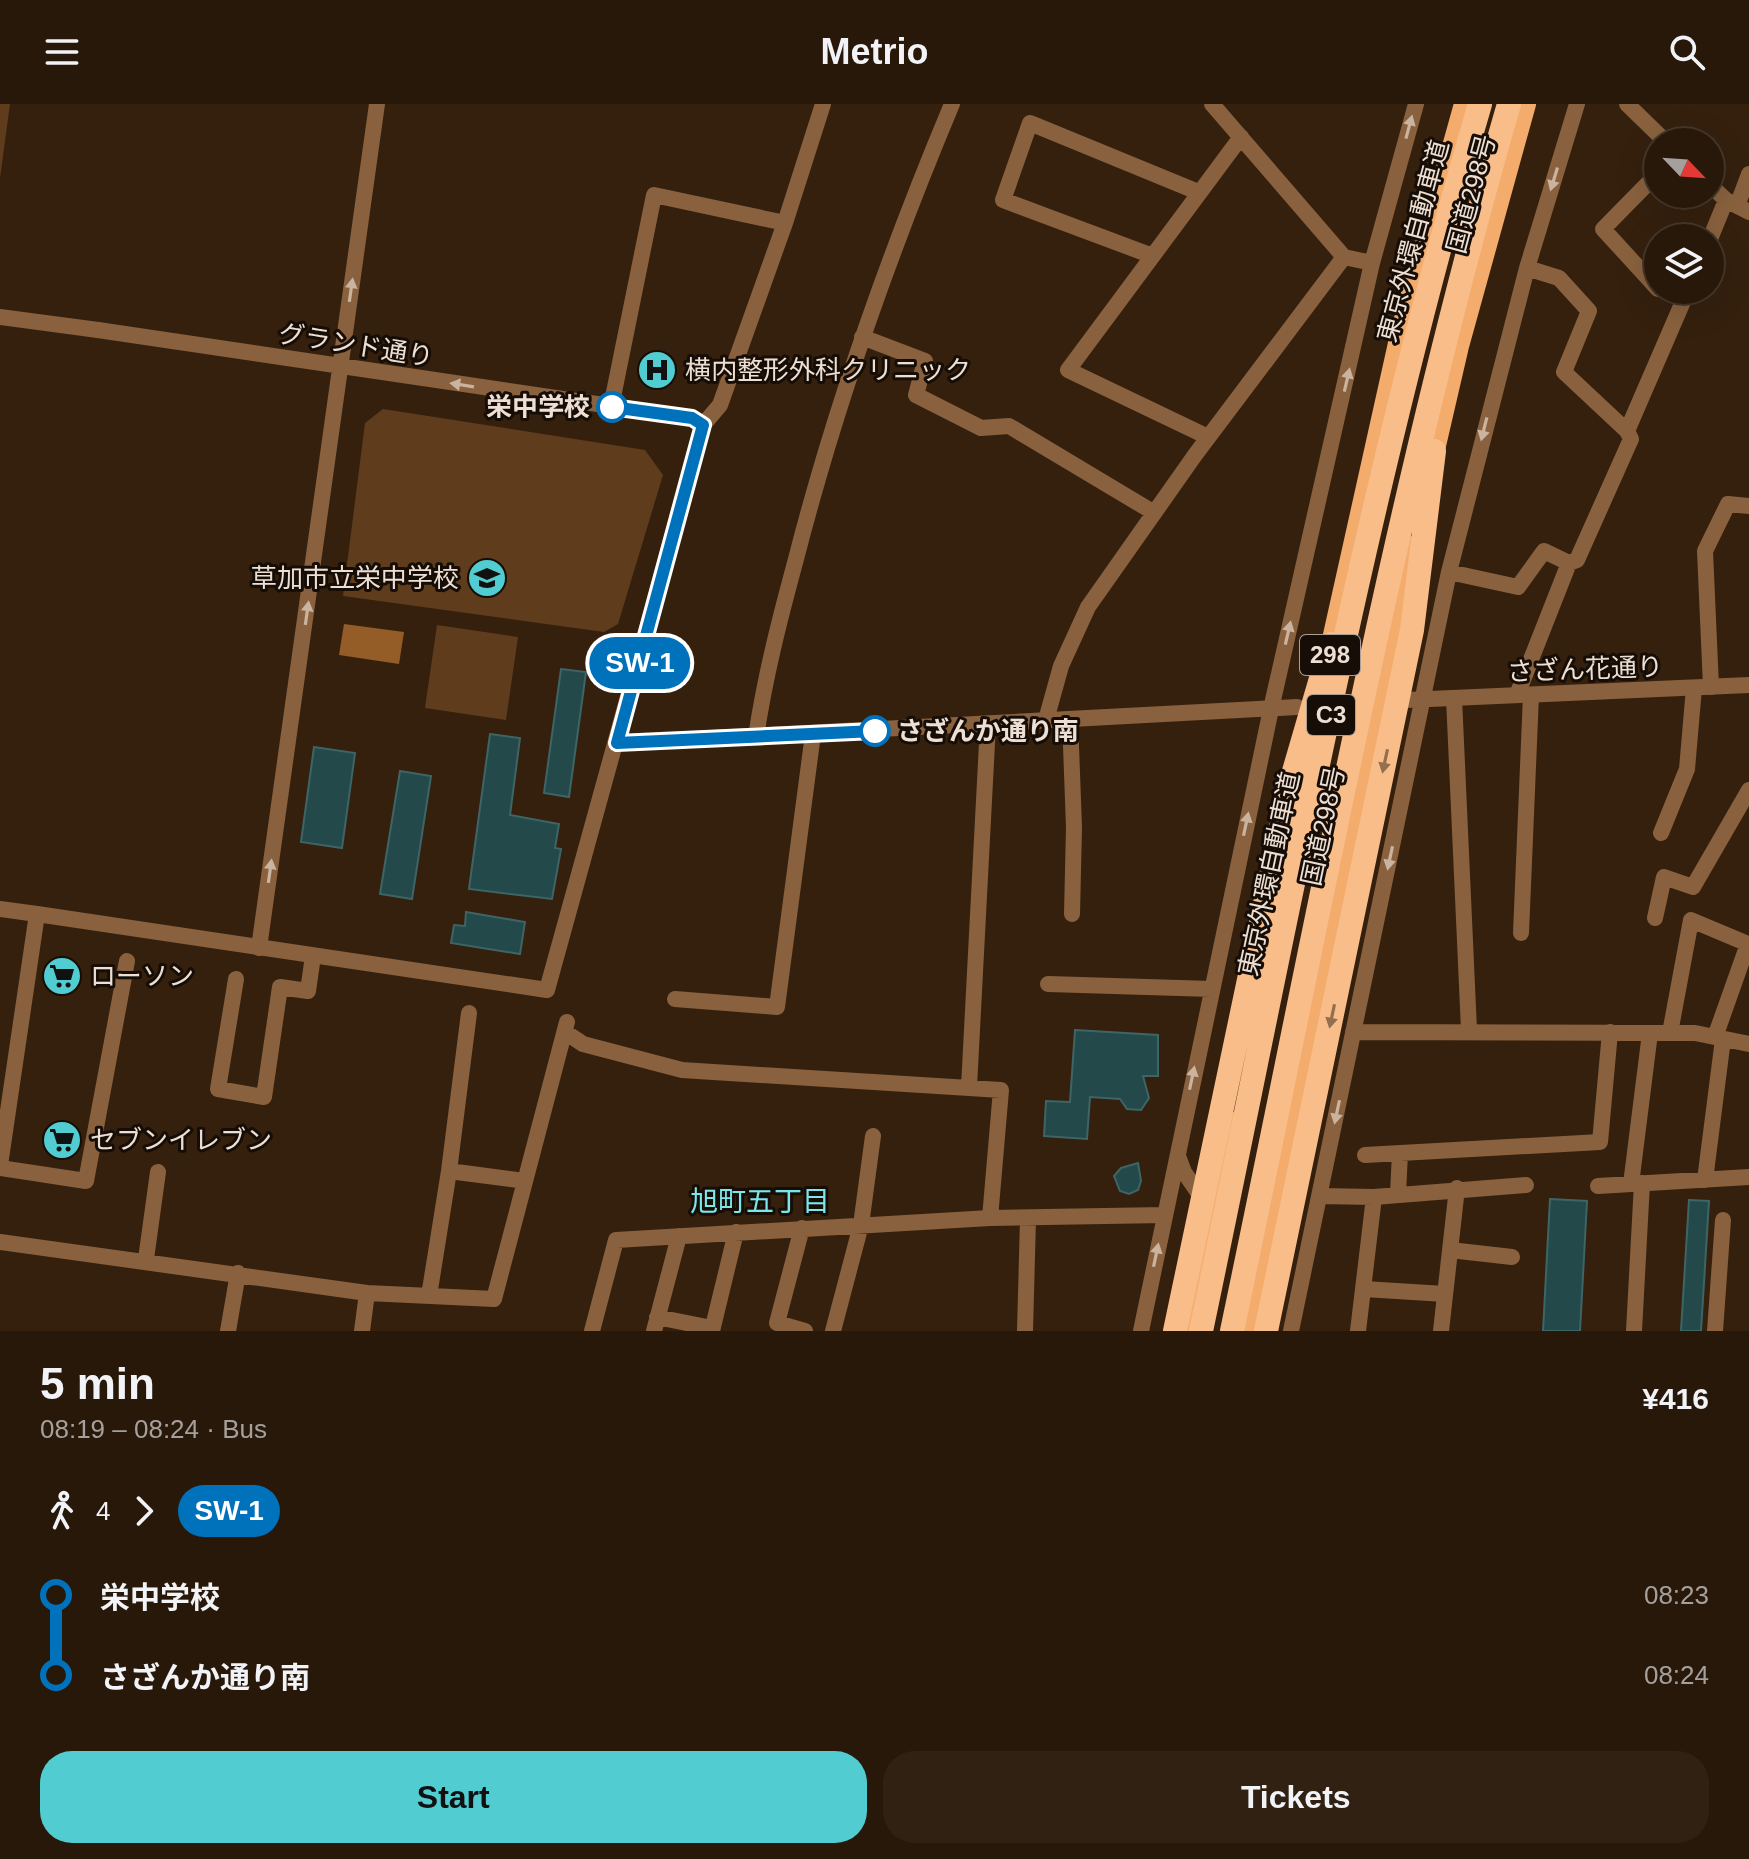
<!DOCTYPE html>
<meta charset="utf-8">
<style>
:root{--surface:#28180a;--page:#302113;--text:#f1f3f6;--muted:#a5a09c;--line:#44372b;--accent:#51ccd1}
body{margin:0;font-family:Helvetica,"Noto Sans JP",sans-serif;background:var(--page);color:var(--text);height:100vh;display:flex;flex-direction:column;font-size:30px;white-space:nowrap}
*{box-sizing:border-box;margin:0}
p{font-size:26px;color:var(--muted)}
.icon{flex:none;width:44px;height:44px;fill:none;stroke:currentColor;stroke-width:2;stroke-linecap:round;stroke-linejoin:round}
.map{position:relative;height:1227px;overflow:hidden}
.drawer{display:flex;flex-direction:column;background:var(--surface);flex:1}
.drawer>*{flex:none}
.badge{padding:0 16px;border-radius:26px;font-size:28px;line-height:52px}
.needle{width:52px;rotate:115deg}
.controls{position:absolute;left:1644px;top:24px;display:grid;gap:16px}
.controls a{display:grid;place-items:center;width:80px;height:80px;border-radius:50%;background:var(--surface);box-shadow:0 8px 32px #0002,0 0 0 2px var(--line);font-size:40px}
.map>.badge{position:absolute;translate:-50% -50%;box-shadow:0 0 0 4px #fff}
.legs{display:flex;align-items:center;gap:12px;height:88px;padding:0 40px;font-size:26px}
.legs p{margin-inline-start:auto}
.summary{display:flex;align-items:center;justify-content:space-between;height:136px;padding:0 40px}
h1{font-size:44px;font-weight:800;line-height:60px}
.button{display:flex;gap:16px;margin-top:auto;padding:16px 40px}
.button a{flex:1;height:92px;border-radius:32px;background:var(--accent);color:#111;font-size:32px;font-weight:800;line-height:92px;text-align:center}
.button a+a{background:var(--page);color:var(--text)}
ul{padding:0 40px;list-style:none}
li{display:flex;align-items:center;gap:28px;height:80px;font-size:30px}
li i{display:grid;place-items:center;width:12px;height:100%;margin:0 10px;background:currentColor}
li i::after{content:'';width:20px;height:20px;margin:-10px;border:6px solid;border-radius:50%;background:var(--surface)}
li p{margin-inline-start:auto}
li:first-child i{background:linear-gradient(#0000 50%,currentColor 0)}
li:last-child i{background:linear-gradient(currentColor 50%,#0000 0)}
header{display:flex;justify-content:space-between;align-items:center;height:104px;padding:0 40px;background:var(--surface);font-size:36px;font-weight:800}
.map>svg:first-child{display:block}
.green{fill:#5f3c1c}
.water{fill:#945c27}
.building{fill:#23494b;stroke:#3e6566;stroke-width:2}
.lines{fill:none;stroke-linecap:round;stroke-linejoin:round}
.minor{stroke:#89613e;stroke-width:16}
.tertiary{stroke:#89613e;stroke-width:16}
.trunk{stroke:#f3ac6b;stroke-width:22}
.motorway{stroke:#f9bd8a;stroke-width:24}
.oneway{fill:#cab39f}
.oneway2{fill:#936e4f}
.line-1-casing{stroke:#fff;stroke-width:18}
.line-1{stroke:#0072bc;stroke-width:12}
.stop-1-dot{fill:#fff;stroke:#0072bc;stroke-width:4}
.labels{text-anchor:middle;stroke-width:6;stroke-linejoin:round;paint-order:stroke}
.shield{fill:#160d06;stroke:#aca096;stroke-width:2}
.shield-label{font-size:24px;font-weight:bold;fill:#eddfd3}
.street-label{font-size:26px;fill:#eddfd3;stroke:#160d06}
.poi-label{font-size:26px;fill:#eddfd3;stroke:#160d06;text-anchor:start}
.stop-label{font-size:26px;font-weight:bold;fill:#eddfd3;stroke:#160d06;text-anchor:end}
.neighbourhood-label{font-size:28px;fill:#7be7eb;stroke:#160d06}
</style>
<header><svg class="icon" aria-label="menu" viewBox="0 0 24 24"><path d="M4 6h16M4 12h16M4 18h16"/></svg>Metrio<svg class="icon" aria-label="search" viewBox="0 0 24 24"><circle cx="10" cy="10" r="6"/><path d="M15 15l6 6"/></svg></header>
<div class="map">
<svg width="1749" height="1227" viewBox="0 0 1749 1227">
<rect width="100%" height="100%" fill="#35200e"/>
<path class="green" d="M0,0H10L0,74Z
M383,305L645,346L663,371L618,520L604,528L343,492L365,319Z
M437,521L518,533L506,616L425,604Z"/>
<path class="water" d="M344,520L404,528L399,560L339,551Z"/>
<path class="building" d="M561,565L586,568L569,693L544,689Z
M490,630L520,634L510,711L559,720L555,744L561,745L552,795L469,785Z
M314,643L355,649L342,744L301,738Z
M400,667L431,672L412,795L380,790Z
M466,808L525,818L520,850L451,839L454,821L465,822Z
M1075,926L1158,931V972H1143L1149,994L1141,1006L1127,1005L1120,995L1090,993L1087,1035L1044,1032L1046,997L1070,998Z
M1138,1059L1141,1077L1138,1086L1129,1090L1120,1087L1114,1072L1121,1064Z
M1550,1095L1587,1097L1580,1227H1543Z
M1689,1096L1709,1097L1701,1227H1681Z"/>
<g class="lines">
<path class="minor" d="M1212,0L1344,153
M1627,0L1666,38
M1658,69L1603,125L1658,185
M1710,81L1726,96L1749,108
M1737,102L1749,70
M1710,135L1726,96
M1150,151L1003,96L1030,19L1198,88
M1527,164L1559,174L1589,207L1564,268L1627,327
M98,226L692,314L703,321L720,301L785,119L823,0
M862,233L925,257L916,291L981,324L1009,322L1153,408
M611,303L654,91L785,119
M1208,333L1068,266L1241,33
M1449,468L1518,483L1544,447L1569,459
M1711,583L1705,447L1728,400L1749,402
M1517,591L1569,459L1577,456L1631,335L1627,327L1688,186
M1454,594L1469,926
M1070,615L1074,723L1072,810
M1046,616L1061,562L1088,503L1195,351L1344,153L1372,159
M756,633C765,572 780,514 796,455C836,299 890,148 952,0
M1661,729L1687,665L1694,584
M0,805L37,810
M1655,814L1664,773L1693,783L1749,686
M1521,829L1531,591
M259,844L377,0
M236,875L218,985L264,993L280,883L308,887L313,852
M1048,880L1212,885
M675,895L777,903L813,630
M565,928L583,940L682,966L1001,986L990,1114
M1353,928L1695,929L1749,940
M1670,929L1691,816L1748,840L1715,933
M969,983L988,620
M1365,1051L1600,1038L1610,928
M1178,1052L1184,1068L1204,1097
M0,1064L86,1077L127,857
M449,1067L469,909
M1705,1076L1723,935
M1631,1080L1650,929
M1598,1082L1749,1073
M1398,1090L1400,1049
M1320,1092L1374,1093L1526,1081
M802,1124L777,1219L805,1227
M0,1138L367,1189L494,1195L567,918
M1450,1146L1512,1153
M146,1155L158,1068
M1364,1185L1445,1190
M429,1192L449,1067L525,1077
M657,1213L712,1224
M228,1227L238,1169
M362,1227L367,1189
M592,1227L616,1136L990,1114L1165,1111
M654,1227L679,1132
M712,1227L736,1128
M833,1227L861,1121L873,1032
M1025,1227L1028,1115
M1141,1227L1271,605L1372,159L1416,0
M1291,1227L1449,468L1527,164L1577,0
M1358,1227L1374,1093
M1441,1227L1457,1084
M1634,1227L1642,1079
M1715,1227L1723,1116"/>
<path class="tertiary" d="M0,213L98,226
M1407,596L1749,581
M617,639L1297,603
M0,1061L37,810L547,886L703,321"/>
<path class="trunk" d="M1430,363L1458,242L1525,0
M1328,558L1402,226L1465,0
M1188,1227L1232,1019
M1248,1227L1413,443"/>
<path class="motorway" d="M1175,1227L1290,681L1331,540
M1201,1227C1287,817 1362,402 1480,0
M1232,1227C1318,818 1393,401 1509,0
M1266,1227L1412,526L1434,347"/>
</g>
<defs><path id="oneway-solid" d="M-6-.8H1V-3.2L6.5 0L1 3.2V.8H-6Z" transform="scale(2)"/></defs>
<g class="oneway">
<use href="#oneway-solid" transform="translate(1409 23) rotate(-75)"/>
<use href="#oneway-solid" transform="translate(1554 75) rotate(107)"/>
<use href="#oneway-solid" transform="translate(351 186) rotate(-82)"/>
<use href="#oneway-solid" transform="translate(1347 276) rotate(-77)"/>
<use href="#oneway-solid" transform="translate(462 281) rotate(-171)"/>
<use href="#oneway-solid" transform="translate(1484 325) rotate(104)"/>
<use href="#oneway-solid" transform="translate(307 509) rotate(-82)"/>
<use href="#oneway-solid" transform="translate(1288 529) rotate(-77)"/>
<use href="#oneway-solid" transform="translate(1246 720) rotate(-78)"/>
<use href="#oneway-solid" transform="translate(1390 754) rotate(102)"/>
<use href="#oneway-solid" transform="translate(270 767) rotate(-82)"/>
<use href="#oneway-solid" transform="translate(1192 974) rotate(-78)"/>
<use href="#oneway-solid" transform="translate(1337 1008) rotate(102)"/>
<use href="#oneway-solid" transform="translate(1156 1151) rotate(-78)"/>
</g>
<g class="oneway2">
<use href="#oneway-solid" transform="translate(1385 657) rotate(102)"/>
<use href="#oneway-solid" transform="translate(1332 912) rotate(102)"/>
</g>
<g class="lines">
<g class="line-1-casing">
<path id="line-1" d="M612,303L692,314L703,321L617,639L875,627"/>
</g>
<use href="#line-1" class="line-1"/>
</g>
<defs>
<g id="hospital-disc" transform="scale(2)"><circle r="9.5" fill="#51ccd1" stroke="#160d06"/><path d="M-5-5h3v3.5h4V-5h3V5h-3V1.5h-4V5h-3Z" fill="#111"/></g>
<g id="school-disc" transform="scale(2)"><circle r="9.5" fill="#51ccd1" stroke="#160d06"/><path d="M0-5L7-2L0 1L-7-2ZM-4 1L0 2.5L4 1V4Q0 6-4 4Z" fill="#111"/></g>
<g id="supermarket-disc" transform="scale(2)"><circle r="9.5" fill="#51ccd1" stroke="#160d06"/><path d="M-6-5.5h2.5l.6 2H6L4.5 2H-2.5L-4.4-4H-6ZM-1.5 3.2a1.3 1.3 0 1 0 .1 0ZM3 3.2a1.3 1.3 0 1 0 .1 0Z" fill="#111"/></g>
</defs>
<g fill-rule="evenodd">
<use href="#hospital-disc" x="657" y="266"/>
<use href="#school-disc" x="487" y="474"/>
<use href="#supermarket-disc" x="62" y="872"/>
<use href="#supermarket-disc" x="62" y="1036"/>
</g>
<g class="stop-1-dot">
<circle cx="612" cy="303" r="14"/>
<circle cx="875" cy="627" r="14"/>
</g>
<g class="labels">
<g class="shield">
<rect x="1300" y="531" width="60" height="40" rx="6"/>
<rect x="1307" y="591" width="48" height="40" rx="6"/>
</g>
<g class="shield-label">
<text x="1330" y="559">298</text>
<text x="1331" y="619">C3</text>
</g>
<g class="street-label">
<text transform="translate(1471 90) rotate(-75)" y="9">国道298号</text>
<text transform="translate(1413 137) rotate(-75)" y="9">東京外環自動車道</text>
<text transform="translate(356 241) rotate(9)" y="9">グランド通り</text>
<text transform="translate(1585 565) rotate(-2)" y="9">さざん花通り</text>
<text transform="translate(1323 722) rotate(-78)" y="9">国道298号</text>
<text transform="translate(1269 770) rotate(-78)" y="9">東京外環自動車道</text>
</g>
<g class="poi-label">
<text x="685" y="275">横内整形外科クリニック</text>
<text x="459" y="483" text-anchor="end">草加市立栄中学校</text>
<text x="90" y="881">ローソン</text>
<text x="90" y="1045">セブンイレブン</text>
</g>
<g class="stop-label">
<text x="590" y="312">栄中学校</text>
<text x="897" y="636" text-anchor="start">さざんか通り南</text>
</g>
<g class="neighbourhood-label">
<text x="760" y="1107">旭町五丁目</text>
</g>
</g>
</svg>
<div class="controls">
<a><svg class="needle" viewBox="-14 -14 28 28"><path d="M0-13l5 13h-10z" fill="#e53935"/><path d="M0 13l5-13h-10z" fill="#a5a09c"/></svg></a>
<a><svg class="icon" aria-label="layers" viewBox="0 0 24 24"><path d="M12 4l9 5-9 5-9-5zM3 14l9 5 9-5"/></svg></a>
</div>
<b class="badge" style="left:640px;top:559px;background:#0072bc;color:#fff">SW-1</b>
</div>
<section class="drawer">
<div class="summary"><div><h1>5 min</h1><p>08:19 – 08:24 · Bus</p></div><b>¥416</b></div>
<div class="legs"><svg class="icon" aria-label="walk" viewBox="0 0 24 24"><circle cx="13" cy="4" r="2"/><path d="M13 8l-2 6 4 7M11 14l-3 7M7 12l3-4h3l4 4"/></svg>4<svg class="icon" aria-label="forward" viewBox="0 0 24 24"><path d="M9 5l7 7-7 7"/></svg><b class="badge" style="background:#0072bc;color:#fff">SW-1</b></div>
<ul>
<li><i style="color:#0072bc"></i><b>栄中学校</b><p>08:23</p></li>
<li><i style="color:#0072bc"></i><b>さざんか通り南</b><p>08:24</p></li>
</ul>
<div class="button"><a>Start</a><a>Tickets</a></div>
</section>
